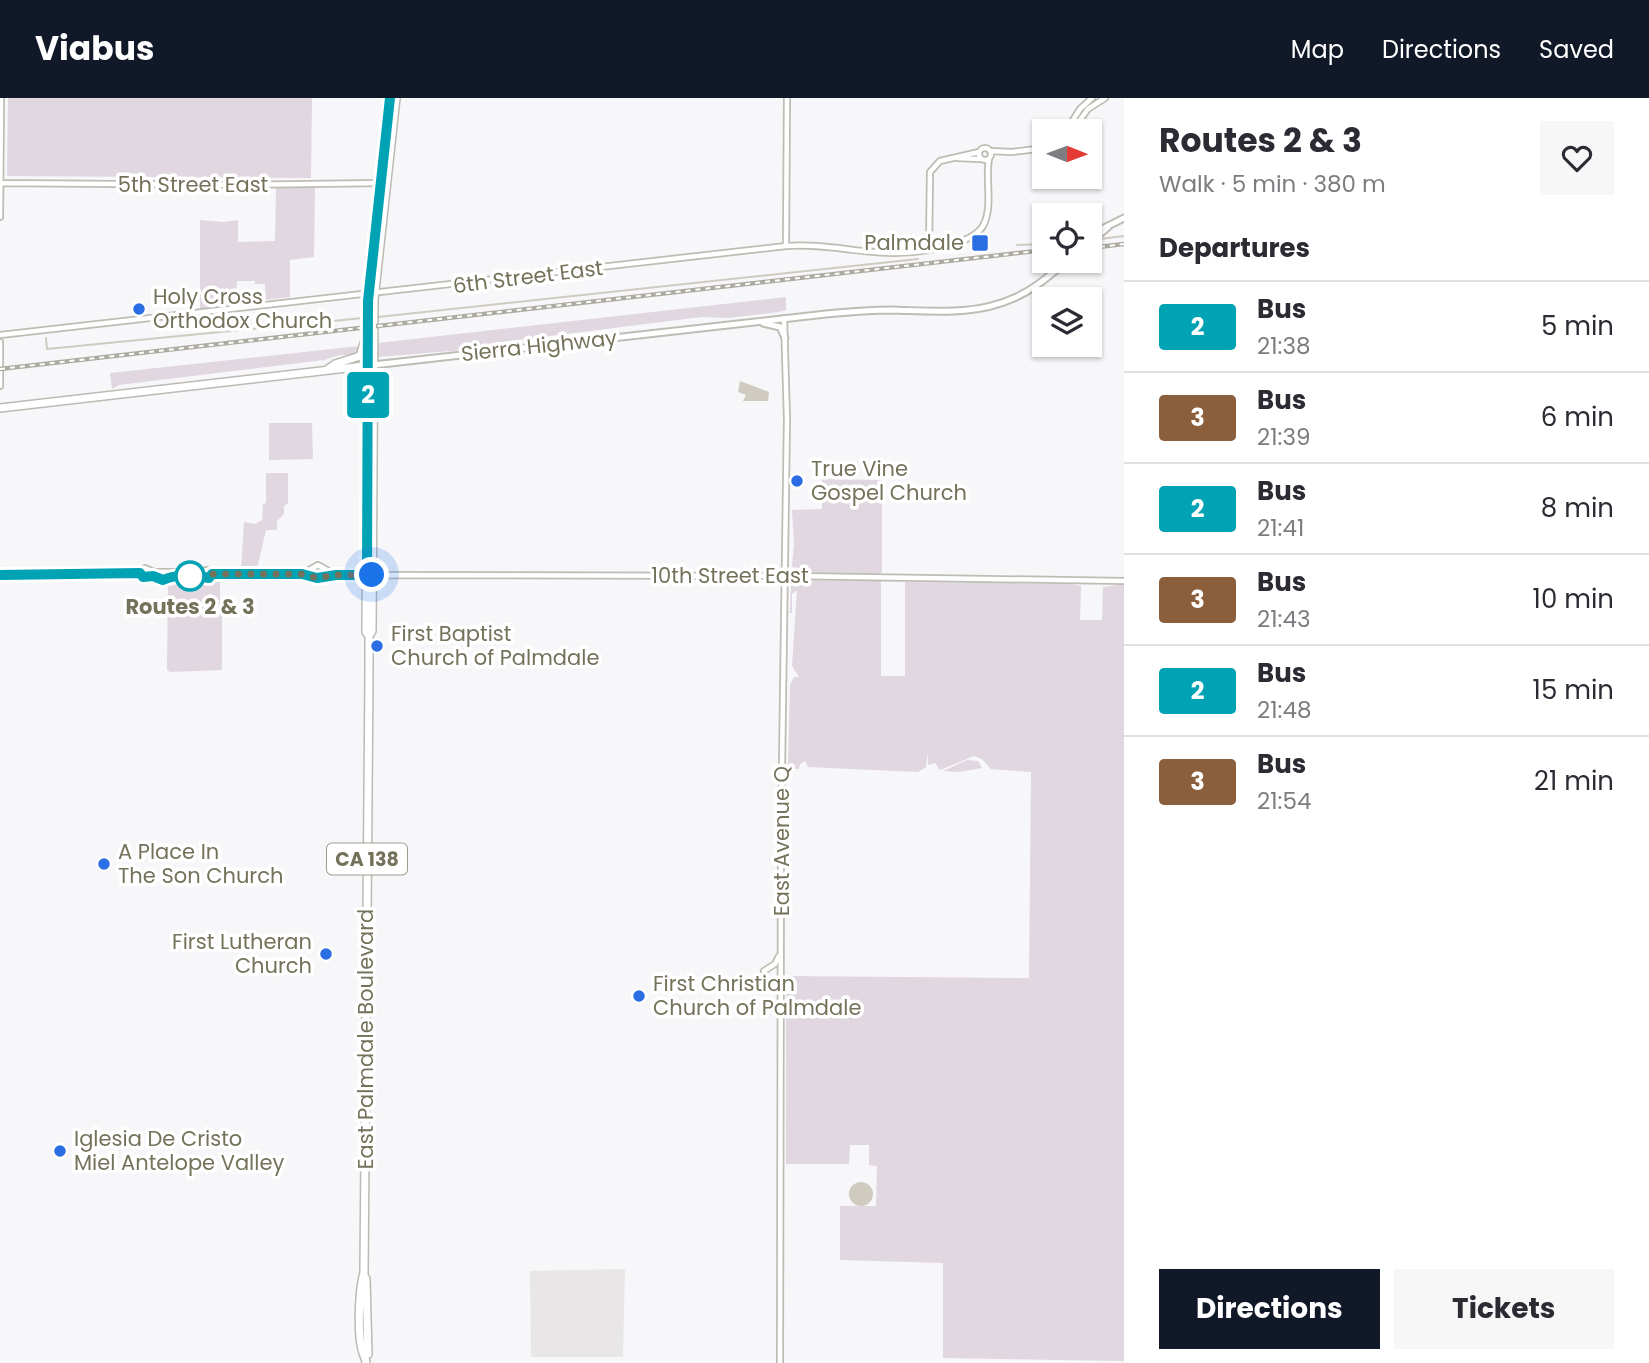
<!DOCTYPE html>
<meta charset="utf-8">
<style>
:root{--surface:#fff;--page:#f7f7f7;--text:#2b2b33;--muted:#7c7c81;--line:#e1e1e2;--accent:#111827}
body{margin:0;font-family:Poppins,sans-serif;background:var(--page);color:var(--text);height:100vh;display:flex;flex-direction:column;font-size:26px;white-space:nowrap}
*{box-sizing:border-box;margin:0}
p{font-size:23px;color:var(--muted)}
.icon{flex:none;width:38px;height:38px;fill:none;stroke:currentColor;stroke-width:2;stroke-linecap:round;stroke-linejoin:round}
.map{position:relative;flex:1;overflow:hidden}
.panel{display:flex;flex-direction:column;background:var(--surface);width:525px}
.panel>*{flex:none}
.badge{padding:0 14px;border-radius:5px;font-size:24px;line-height:46px}
.needle{width:46px;rotate:91deg}
.fabs{position:absolute;left:1032px;top:21px;display:grid;gap:14px}
.fabs a{display:grid;place-items:center;width:70px;height:70px;border-radius:0px;background:var(--surface);box-shadow:0 2px 5px #0004;font-size:35px}
.you{position:absolute;width:35px;height:35px;margin:-18px;border:5px solid #fff;border-radius:50%;background:#1a73e8;box-shadow:0 0 0 10px #1a73e833}
.map>.badge{position:absolute;translate:-50% -50%;box-shadow:0 0 0 4px #fff}
h2{padding:0 35px;font-size:26px;line-height:63px}
.round{display:grid;place-items:center;flex:none;width:74px;height:74px;border-radius:0px;background:var(--page)}
.overview{display:flex;align-items:center;justify-content:space-between;height:119px;padding:0 35px}
h1{font-size:33px;font-weight:700;line-height:52px}
.button{display:flex;gap:14px;margin-top:auto;padding:14px 35px}
.button a{flex:1;height:80px;border-radius:0px;background:var(--accent);color:#fff;font-size:28px;font-weight:700;line-height:80px;text-align:center}
.button a+a{background:var(--page);color:var(--text)}
ul{padding:0;list-style:none}
li{display:flex;align-items:center;gap:21px;height:91px;padding:0 35px;border-top:2px solid var(--line)}
li div{flex:1}
li b{display:block;font-size:26px}
li em{font-style:normal}
li .badge{min-width:77px;font-weight:700;text-align:center}
header{display:flex;align-items:center;gap:42px;box-sizing:border-box;height:98px;padding:0 35px;background:var(--accent);color:#fff}
header strong{font-size:33px}
nav{display:flex;gap:38px;margin-inline-start:auto;font-size:24px}
main{display:flex;flex:1;min-height:0}
.map>svg:first-child{display:block}
.built{fill:#e8e6e7}
.green{fill:#e0d7e0}
.water{fill:#d0cbc1}
.lines{fill:none;stroke-linecap:round;stroke-linejoin:round}
.stream{stroke:#d0cbc1;stroke-width:2}
.secondary-casing{stroke:#bebdb4;stroke-width:8}
.primary-casing{stroke:#bebdb5;stroke-width:9}
.highway-casing{stroke:#bbbab3;stroke-width:10}
.secondary{stroke:#fff;stroke-width:4.5}
.primary{stroke:#fff;stroke-width:5}
.highway{stroke:#fff;stroke-width:7}
.rail-casing{stroke:#adab9f;stroke-width:4.5}
.rail{stroke:#fff;stroke-width:2;stroke-dasharray:5;stroke-linecap:butt}
.line-casing{stroke:#fff;stroke-width:16}
.line{stroke:#00a3b4;stroke-width:10}
.walk{stroke:#75725b;stroke-width:7;stroke-dasharray:0 12.6}
.poi-dot{fill:#2b6de3;stroke:#fff;stroke-width:2.5}
.stop-dot{fill:#fff;stroke:#00a3b4;stroke-width:3.5}
.labels{text-anchor:middle;stroke-width:7;stroke-linejoin:round;paint-order:stroke}
.shield{fill:#fff;stroke:#9e9c8c;stroke-width:2}
.shield-label{font-size:19px;font-weight:bold;fill:#75725b}
.street-label{font-size:21px;fill:#75725b;stroke:#fff}
.poi-label{font-size:21px;fill:#75725b;stroke:#fff;text-anchor:start}
.stop-label{font-size:21px;font-weight:bold;fill:#75725b;stroke:#fff}
</style>
<header>
<strong>Viabus</strong>
<nav><a>Map</a><a>Directions</a><a>Saved</a></nav>
</header>
<main>
<div class="map">
<svg width="1124" height="1265" viewBox="0 0 1124 1265">
<rect width="100%" height="100%" fill="#f7f6f9"/>
<path class="built" d="M625,1171L623,1259H531L530,1173Z"/>
<path class="green" d="M8,0H312L311,80L7,78Z
M276,90H315L314,159L290,162V199L266,202L265,186H255V183H237L236,207L200,211V122L223,124L238,122V144L275,143Z
M786,199V212L779,214L729,220L702,219L479,247L475,251L378,259V245Z
M359,248V253L354,257H340L324,262L119,287L112,291L110,275Z
M269,325H312L313,361L269,362Z
M266,375H288V405L284,408V416L277,423V432H266L257,471H241L244,424L255,426L262,422L263,406L266,405Z
M822,381L882,382V474L879,477L796,474L792,468L794,446L792,412L822,411Z
M795,482L881,483V578H905V484L1071,486L1081,488L1080,522H1102L1103,489L1124,486V1263L943,1260V1165L840,1162V1108H876L877,1068L869,1067V1047H850L849,1066H786V878L1029,880L1031,674L991,671L982,661L974,658L940,672L935,665L928,667V654L926,669L918,674L808,669L805,663L800,666L799,671H788L790,587L794,579H799L792,568L797,492L792,496V515H789L790,512L791,487Z
M168,484H220V517L222,518V572L170,574L167,572Z
M967,662L978,663L982,670L959,674L943,673Z"/>
<path class="water" d="M740,283L769,294L768,303H743L746,297L738,294Z
M849 1096a12 12 0 1 1 24 0a12 12 0 1 1-24 0Z"/>
<g class="lines">
<path class="stream" d="M1100,141L1124,138
M1017,147L1045,146
M378,219L918,161
M46,240L47,251L363,220"/>
<g class="secondary-casing">
<path id="secondary" d="M1066,33L1080,11L1092,0
M1072,33L1088,11L1105,0
M979 56a6 6 0 1 1 12 0a6 6 0 1 1-12 0Z
M990,53L1012,54L1045,50
M957,60L980,61
M0,85L233,87L381,85
M0,119L1,0
M786,148L787,0
M929,151L930,74L940,63L979,54
M0,237L786,148C823,145 858,155 894,155C917,155 974,148 984,126C993,106 985,82 989,61
M0,244V288
M203 476a4 4 0 1 1 8 0a4 4 0 1 1-8 0Z
M203,474H154L145,470L140,475L143,479C152,477 159,482 166,481C178,479 191,476 203,478
M212,476H302L317,480L345,477L792,478L1124,483
M302,476L318,467L334,476
M0,477L140,475
M764,873L775,866L779,858
M780,1265L781,736L787,321L784,220"/>
</g>
<g class="primary-casing">
<path id="primary" d="M1090,137L1124,120
M1090,144L1108,129
M763,225L780,229L785,240
M373,267L826,216C848,214 870,212 891,212C933,213 975,218 1014,200C1035,191 1050,177 1067,163"/>
</g>
<g class="highway-casing">
<path id="highway" d="M328,271L335,266L360,258L366,239
M0,310L373,267
M369,538L372,533L374,202L396,0
M364,1177L366,1181L368,1256
M366,1265C366,1261 364,1258 363,1255C357,1238 359,1191 364,1175L369,577V538L366,534L368,197L390,0"/>
</g>
<use href="#secondary" class="secondary"/>
<use href="#primary" class="primary"/>
<use href="#highway" class="highway"/>
<g class="rail-casing">
<path id="rail" d="M1090,150L1124,146
M0,271L1045,152"/>
</g>
<use href="#rail" class="rail"/>
</g>
<g class="lines">
<g class="line-casing">
<path id="line" d="M0,477L140,475L143,479L153,478L163,482C176,476 195,477 209,480L212,476H302L317,480L336,477H367L368,203L390,0"/>
</g>
<use href="#line" class="line"/>
<path class="walk" d="M190,478L209,480L212,476H302L317,480L336,477H372"/>
</g>
<g class="poi-dot">
<rect x="971" y="136" width="18" height="18" rx="3.5"/>
<circle cx="139" cy="211" r="7"/>
<circle cx="797" cy="383" r="7"/>
<circle cx="377" cy="548" r="7"/>
<circle cx="104" cy="766" r="7"/>
<circle cx="326" cy="856" r="7"/>
<circle cx="639" cy="898" r="7"/>
<circle cx="60" cy="1053" r="7"/>
</g>
<circle class="stop-dot" cx="190" cy="478" r="14"/>
<g class="labels">
<rect class="shield" x="327" y="745.5" width="80" height="31" rx="5"/>
<g class="shield-label">
<text x="367" y="768">CA 138</text>
</g>
<g class="street-label">
<text x="193" y="94">5th Street East</text>
<text transform="translate(528 179) rotate(-7)" y="7">6th Street East</text>
<text transform="translate(539 248) rotate(-6)" y="7">Sierra Highway</text>
<text x="730" y="485">10th Street East</text>
<text transform="translate(782 743) rotate(-90)" y="7">East Avenue Q</text>
<text transform="translate(366 941) rotate(-90)" y="7">East Palmdale Boulevard</text>
</g>
<g class="poi-label">
<text x="964" y="152" text-anchor="end">Palmdale</text>
<text x="153" y="206">Holy Cross<tspan x="153" dy="24">Orthodox Church</tspan></text>
<text x="811" y="378">True Vine<tspan x="811" dy="24">Gospel Church</tspan></text>
<text x="391" y="543">First Baptist<tspan x="391" dy="24">Church of Palmdale</tspan></text>
<text x="118" y="761">A Place In<tspan x="118" dy="24">The Son Church</tspan></text>
<text x="312" y="851" text-anchor="end">First Lutheran<tspan x="312" dy="24">Church</tspan></text>
<text x="653" y="893">First Christian<tspan x="653" dy="24">Church of Palmdale</tspan></text>
<text x="74" y="1048">Iglesia De Cristo<tspan x="74" dy="24">Miel Antelope Valley</tspan></text>
</g>
<g class="stop-label">
<text x="190" y="516">Routes 2 &amp; 3</text>
</g>
</g>
</svg>
<div class="fabs">
<a><svg class="needle" viewBox="-14 -14 28 28"><path d="M0-13l5 13h-10z" fill="#e53935"/><path d="M0 13l5-13h-10z" fill="#7c7c81"/></svg></a>
<a><svg class="icon" aria-label="locate" viewBox="0 0 24 24"><circle cx="12" cy="12" r="6"/><path d="M12 2v4M12 18v4M2 12h4M18 12h4"/></svg></a>
<a><svg class="icon" aria-label="layers" viewBox="0 0 24 24"><path d="M12 4l9 5-9 5-9-5zM3 14l9 5 9-5"/></svg></a>
</div>
<div class="you" style="left:372px;top:477px"></div>
<b class="badge" style="left:368px;top:297px;background:#00a3b4;color:#fff">2</b>
</div>
<section class="panel">
<div class="overview"><div><h1>Routes 2 &amp; 3</h1><p>Walk · 5 min · 380 m</p></div><a class="round"><svg class="icon" aria-label="heart" viewBox="0 0 24 24"><path d="M12 20l-8-8c-3-5 5-10 8-4 3-6 11-1 8 4z"/></svg></a></div>
<h2>Departures</h2>
<ul>
<li><span class="badge" style="background:#00a3b4;color:#fff">2</span><div><b>Bus</b><p>21:38</p></div><em>5 min</em></li>
<li><span class="badge" style="background:#8b5e3c;color:#fff">3</span><div><b>Bus</b><p>21:39</p></div><em>6 min</em></li>
<li><span class="badge" style="background:#00a3b4;color:#fff">2</span><div><b>Bus</b><p>21:41</p></div><em>8 min</em></li>
<li><span class="badge" style="background:#8b5e3c;color:#fff">3</span><div><b>Bus</b><p>21:43</p></div><em>10 min</em></li>
<li><span class="badge" style="background:#00a3b4;color:#fff">2</span><div><b>Bus</b><p>21:48</p></div><em>15 min</em></li>
<li><span class="badge" style="background:#8b5e3c;color:#fff">3</span><div><b>Bus</b><p>21:54</p></div><em>21 min</em></li>
</ul>
<div class="button"><a>Directions</a><a>Tickets</a></div>
</section>
</main>
